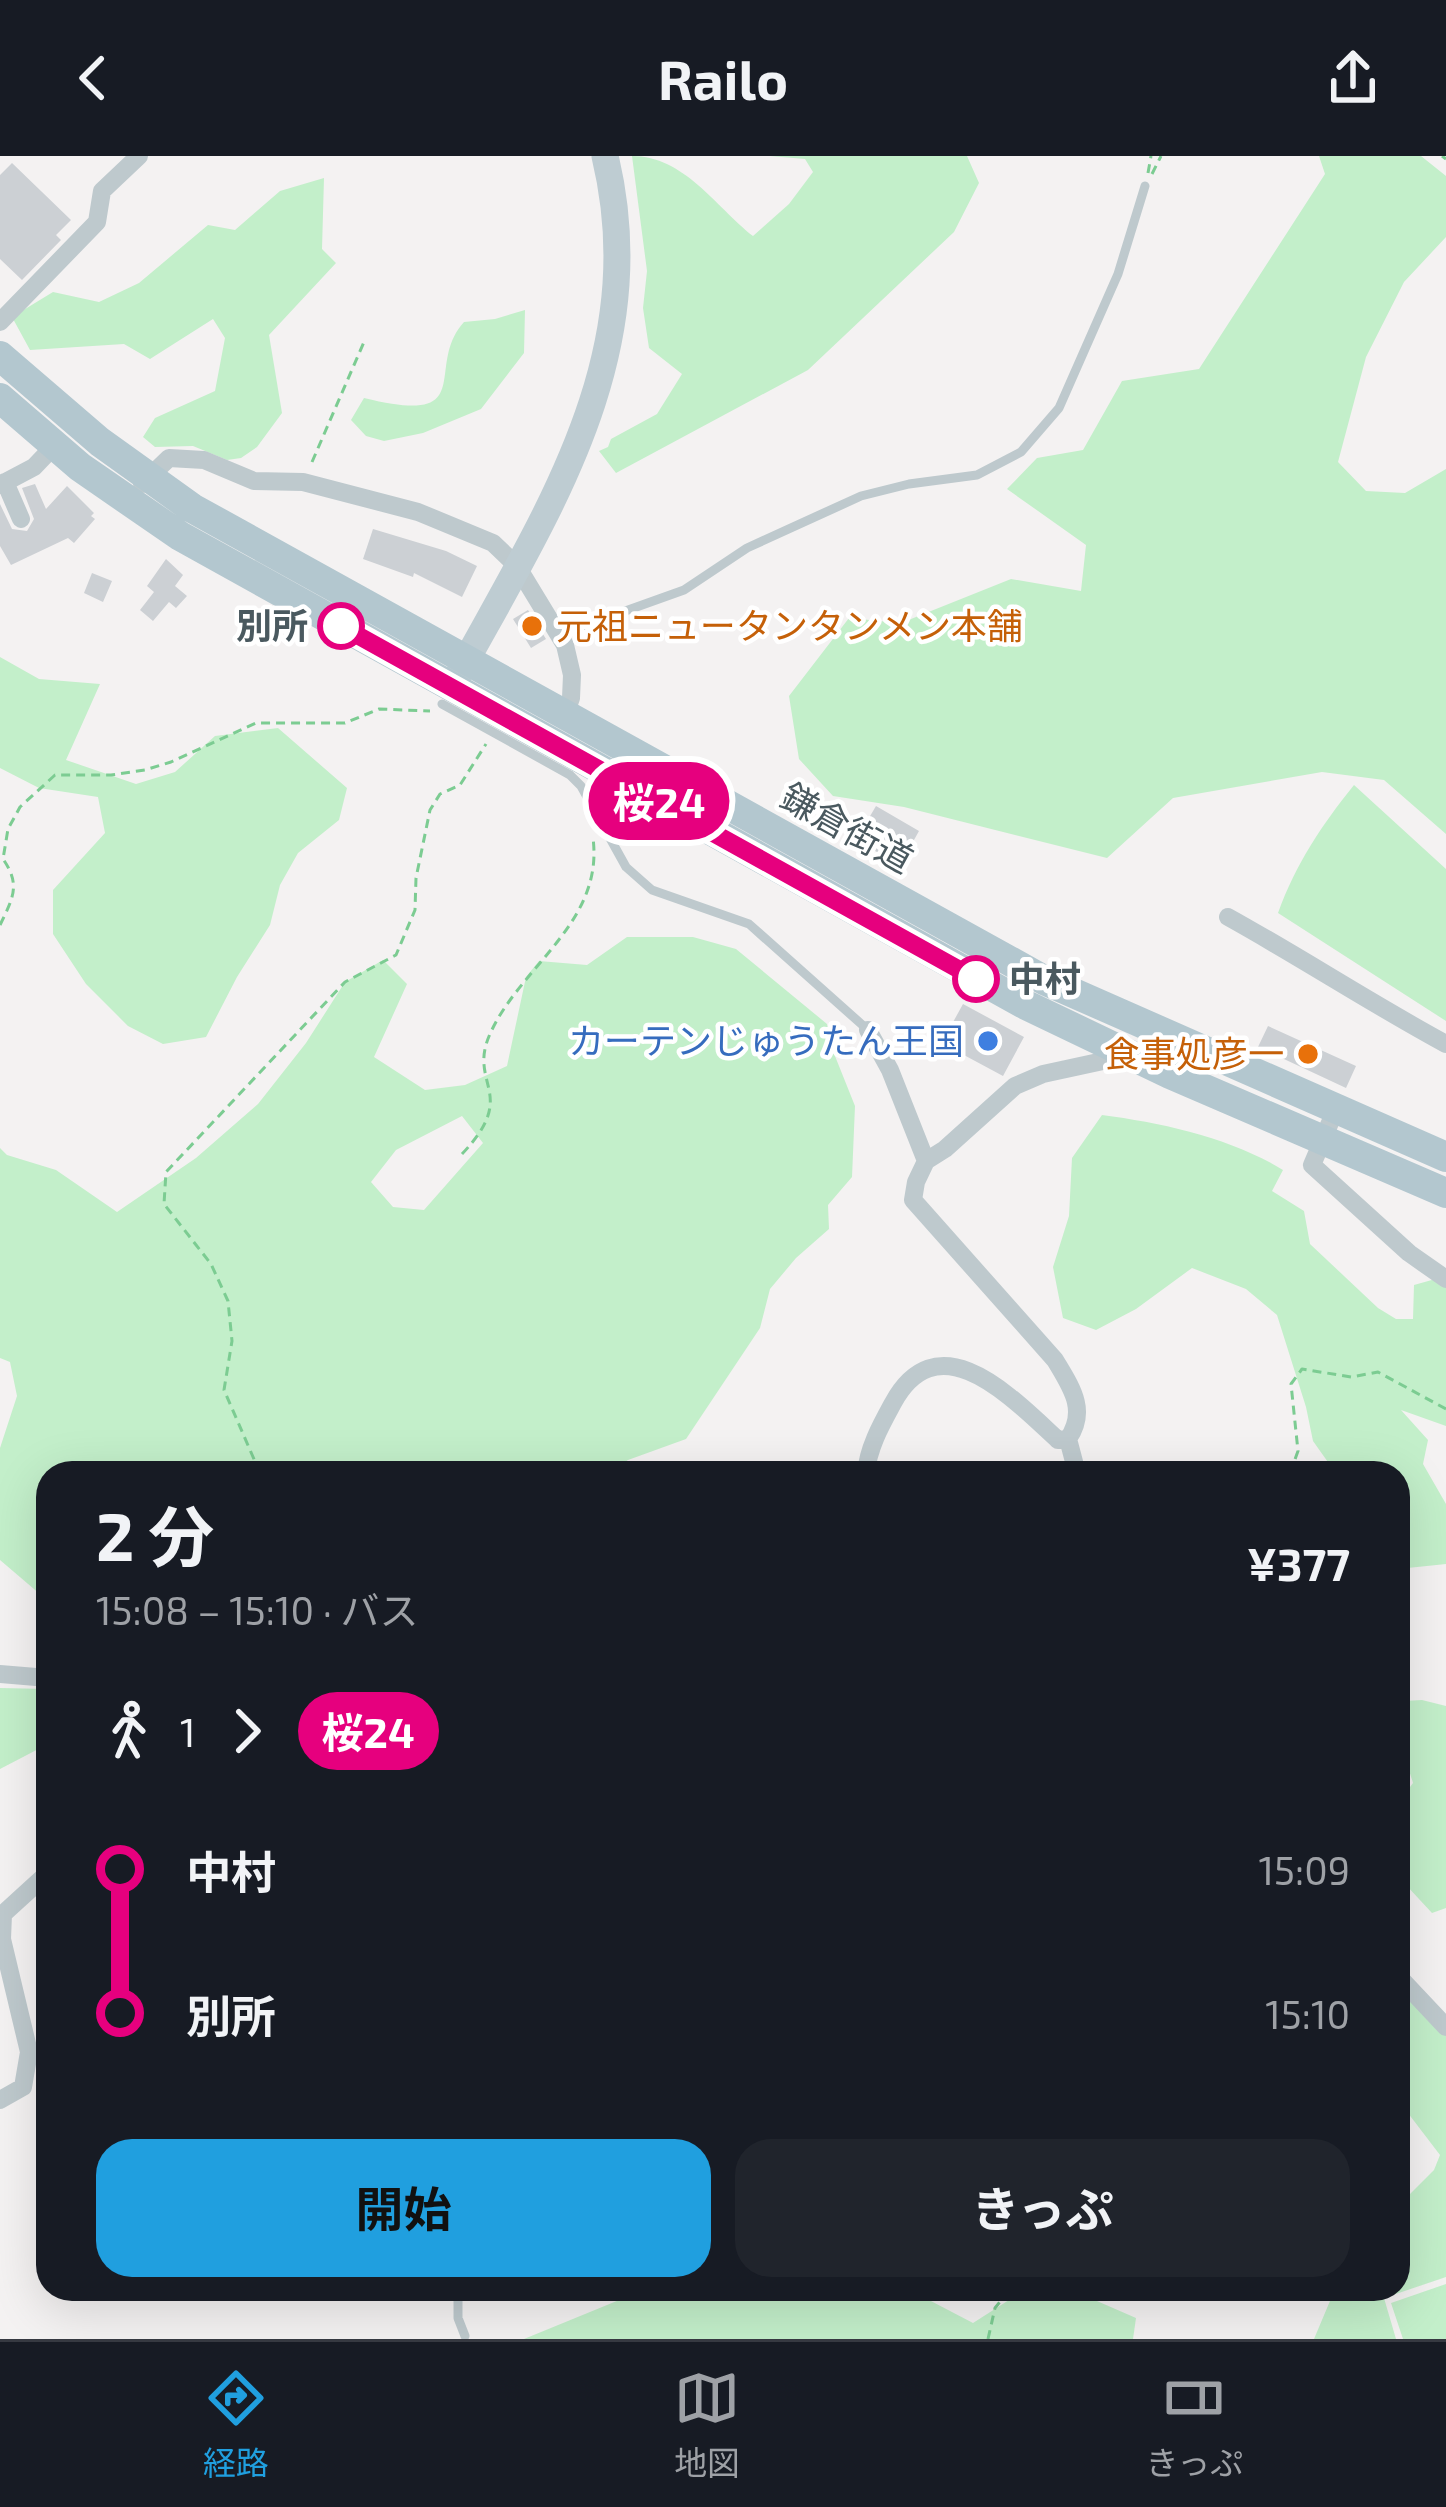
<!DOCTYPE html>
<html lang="ja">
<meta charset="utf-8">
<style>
:root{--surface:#171b24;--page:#20242c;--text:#f1f3f6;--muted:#9ea1a6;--line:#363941;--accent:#209fdf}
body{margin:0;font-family:"Exo 2","Noto Sans JP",sans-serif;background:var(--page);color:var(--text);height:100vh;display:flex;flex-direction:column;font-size:45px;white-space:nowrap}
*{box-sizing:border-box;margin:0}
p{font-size:39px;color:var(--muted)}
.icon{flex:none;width:66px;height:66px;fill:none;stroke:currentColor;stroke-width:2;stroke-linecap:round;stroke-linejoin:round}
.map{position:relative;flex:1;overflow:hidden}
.details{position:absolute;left:36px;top:1305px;width:1374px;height:840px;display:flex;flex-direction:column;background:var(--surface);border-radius:36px;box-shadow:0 12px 48px #0002}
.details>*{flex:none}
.badge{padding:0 24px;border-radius:39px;font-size:42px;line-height:78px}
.map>.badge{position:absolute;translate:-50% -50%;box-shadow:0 0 0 6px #fff}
.legs{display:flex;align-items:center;gap:18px;height:132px;padding:0 60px;font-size:39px}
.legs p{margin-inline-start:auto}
.head{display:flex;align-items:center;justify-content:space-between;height:204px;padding:0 60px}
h1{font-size:66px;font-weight:700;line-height:90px}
.action{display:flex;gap:24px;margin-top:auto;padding:24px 60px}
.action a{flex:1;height:138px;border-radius:36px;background:var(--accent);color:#111;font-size:48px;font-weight:700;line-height:138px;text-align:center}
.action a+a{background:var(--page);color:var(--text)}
ul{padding:0 60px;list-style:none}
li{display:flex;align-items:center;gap:42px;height:144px;font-size:45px}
li i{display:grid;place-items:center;width:18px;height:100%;margin:0 15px;background:currentColor}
li i::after{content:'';width:30px;height:30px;margin:-15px;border:9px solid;border-radius:50%;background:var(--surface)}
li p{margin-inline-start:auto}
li:first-child i{background:linear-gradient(#0000 50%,currentColor 0)}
li:last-child i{background:linear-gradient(currentColor 50%,#0000 0)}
header{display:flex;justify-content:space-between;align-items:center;height:156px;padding:0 60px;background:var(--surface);font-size:54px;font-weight:700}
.tabs{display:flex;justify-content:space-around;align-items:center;height:168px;border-top:3px solid var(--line);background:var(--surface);font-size:33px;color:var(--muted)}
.tabs a{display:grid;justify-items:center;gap:6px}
.tabs .selected{color:var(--accent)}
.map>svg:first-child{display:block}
.green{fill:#c3efca;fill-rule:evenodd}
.building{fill:#ccd0d4}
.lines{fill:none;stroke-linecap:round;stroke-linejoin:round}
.path{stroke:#7ccc92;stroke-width:3;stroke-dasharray:9 6;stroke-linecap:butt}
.lane{stroke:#bec9cd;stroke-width:9}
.street{stroke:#bec9cd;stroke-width:18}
.secondary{stroke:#beccd2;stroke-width:27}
.primary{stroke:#b3c7cf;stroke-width:30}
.line-1-casing{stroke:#fff;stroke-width:27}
.line-1{stroke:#e6007e;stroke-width:18}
.stop-1-dot{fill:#fff;stroke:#e6007e;stroke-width:6}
.food-dot{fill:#e8710a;stroke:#fff;stroke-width:4.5}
.shop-dot{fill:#3f7fe0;stroke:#fff;stroke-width:4.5}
.labels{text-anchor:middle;stroke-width:9;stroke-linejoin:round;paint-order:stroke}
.stop-label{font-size:36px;font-weight:bold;fill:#4a595f;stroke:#fff;text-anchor:end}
.food-label{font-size:36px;fill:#c56008;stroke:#fff;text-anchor:start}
.street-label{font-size:36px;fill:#4a595f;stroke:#fff}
.shop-label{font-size:36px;fill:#366cbe;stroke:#fff;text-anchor:end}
</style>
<header><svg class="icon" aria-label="back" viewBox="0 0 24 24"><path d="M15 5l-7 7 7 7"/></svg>Railo<svg class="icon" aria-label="share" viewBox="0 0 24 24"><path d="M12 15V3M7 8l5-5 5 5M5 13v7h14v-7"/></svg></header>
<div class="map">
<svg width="1446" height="2183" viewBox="0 0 1446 2183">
<rect width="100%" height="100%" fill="#f4f2f2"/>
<path class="green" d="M632,0C684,0 715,50 753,80L789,48L813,16L805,3L770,0H967L979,27L954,76L808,214L616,317L599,295L608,291L611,283L657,258L682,218L649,192L643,152L647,115Z
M1319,0H1421L1446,20V81L1404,126L1366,201L1338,306L1366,335L1405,337L1446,313V678L1384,624L1322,616L1173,642L1107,702L904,651L833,640L799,603L789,540L849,462L901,467L1011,423L1081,435L1086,389L1007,333L1037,302L1083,294L1122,225L1199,213L1325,18Z
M324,22L322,93L336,107L269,179L282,257L257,291L241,302L227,304L193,290L155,291L143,281L155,262L215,235L225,182L213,163L150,203L124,188L30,194L12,161L53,136L99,146L139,127L208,69L235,74L280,35Z
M525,154L524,197L481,253L423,277L384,285L366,280L351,264L364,242C481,271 423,211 464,166L495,163Z
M0,501L39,523L100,528L66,604L136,628L175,616L215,580L278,572L347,632L339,664L298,697L280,729L270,769L237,821L206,881L163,888L128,870L86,828L53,778V734L105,677L98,641L39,632L0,612Z
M1354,629L1446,713V865L1278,757C1296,708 1321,670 1354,629Z
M627,781H693L736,793L827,868L831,890L855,950L852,1021L828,1049L829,1073L796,1102L770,1133L760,1172L686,1283L628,1304L608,1317H48V1445L0,1404V1292L17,1240L10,1206L0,1202V992L7,999L56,1014L117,1056L196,1002L258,948L306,887L345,826L383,804L407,828L374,901L425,934L465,929L507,910L526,821L539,805L587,809ZM462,960L483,987L424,1054L393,1051L371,1026L396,994Z
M1102,959C1163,967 1231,982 1283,1014L1272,1035L1304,1055L1310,1088L1378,1152L1396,1163H1413L1414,1129L1446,1120V1270L1401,1254L1428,1284L1423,1308L1446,1348V1408L1398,1413V1317H1322L1330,1309L1313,1285L1306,1251L1277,1159L1246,1133L1192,1112L1136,1153L1096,1174L1063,1162L1053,1111L1069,1060L1072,1002Z
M0,1532L48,1533V1588L0,1613Z
M1422,1544L1446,1550V1752L1432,1757L1406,1729L1398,1711V1647L1413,1627C1406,1602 1389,1570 1403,1545Z
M1398,1830L1446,1880V2121L1384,2142L1396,2183H1314L1335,2133H1398V2050L1434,2014L1440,1999L1398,1944Z
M1446,2128V2183H1403L1391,2147Z
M621,2133H939L929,2144L973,2167L1026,2133L1074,2135L1136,2162L1133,2183H524L629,2140Z"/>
<path class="building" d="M12,7L71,64L56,79L61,84L22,124L0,103V19Z
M35,328L46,353L67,330L94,357L91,360L95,363L74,387L68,382L11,409L0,390V348L12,373L27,375L34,363L22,332Z
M373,373L446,395L477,410L462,441L414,417L413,421L363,403Z
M166,403L183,419L175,430L187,440L176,452L169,446L153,465L140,454L154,436L147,430Z
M92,417L112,425L103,446L84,437Z
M528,454L546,483L531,492L513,463Z
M876,650L919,675L900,709L856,684Z
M963,848L1024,881L1003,920L949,891L959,872L952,868Z
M1268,870L1356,910L1346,932L1258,891Z"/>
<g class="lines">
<path class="path" d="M1442,0L1446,3
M1148,17L1151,0
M1152,18L1161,0
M312,306L364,186
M0,769C13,742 21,729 3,703L8,673L20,651L55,619H111L145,614L171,606L256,567H345L379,553L430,555
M462,998C520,937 467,929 490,878C520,810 604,767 593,682
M260,1317L224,1234L232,1185L228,1145L211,1108L164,1048L166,1016L345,826L396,799L415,754L416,722L430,654L440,638L460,629L486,588
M1290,1317L1298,1295L1291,1228L1302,1213L1351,1221L1378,1216L1446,1253
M988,2183L995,2152L1010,2133"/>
<path class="lane" d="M561,478L684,434L747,392L861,340L909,328L977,319L1021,296L1059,252L1118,118L1145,30
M442,548L570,619L581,630L626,711L652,734L749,768L868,874
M458,2133V2162L465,2180"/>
<path class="street" d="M0,166L97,66L102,35L139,0
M5,326L21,363
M142,328L169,302L204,304L254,325L303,326L418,356L493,387L517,410L565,489L572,519L571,542L565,559
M0,329L34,311L55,289
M1228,761C1302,802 1372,848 1446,888
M868,874L890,914L926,1005
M1335,955L1312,1009L1409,1097L1446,1123
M1068,1283L1077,1317
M866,1317C868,1292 881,1269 893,1247C939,1163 1013,1243 1058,1284L1068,1283C1088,1254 1071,1231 1055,1204L913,1044L916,1026L926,1005L945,993L1015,930L1043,918L1103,905L1119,890
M0,1518L48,1522
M1398,1820L1446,1871
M0,1944L23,1931L29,1896L2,1783L3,1758L48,1717"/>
<path class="secondary" d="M456,523C547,356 653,200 605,0"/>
<path class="primary" d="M0,200L100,286L192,352L1044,824L1446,1001
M0,242L80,311L180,380L1026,849L1170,918L1446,1037"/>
</g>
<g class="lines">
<g class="line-1-casing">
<path id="line-1" d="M341,470L976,823"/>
</g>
<use href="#line-1" class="line-1"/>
</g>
<g class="stop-1-dot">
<circle cx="341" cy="470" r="21"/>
<circle cx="976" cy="823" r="21"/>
</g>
<g class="food-dot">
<circle cx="532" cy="470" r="12"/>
<circle cx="1308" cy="898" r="12"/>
</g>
<circle class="shop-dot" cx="988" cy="885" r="12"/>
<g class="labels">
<g class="stop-label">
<text x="308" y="483">別所</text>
<text x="1009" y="836" text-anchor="start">中村</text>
</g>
<g class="food-label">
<text x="556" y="483">元祖ニュータンタンメン本舗</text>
<text x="1284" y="911" text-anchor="end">食事処彦一</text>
</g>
<g class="street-label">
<text transform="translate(847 672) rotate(29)" y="13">鎌倉街道</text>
</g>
<g class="shop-label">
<text x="964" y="898">カーテンじゅうたん王国</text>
</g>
</g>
</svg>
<b class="badge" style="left:659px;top:645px;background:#e6007e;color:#fff">桜24</b>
<section class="details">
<div class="head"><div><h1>2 分</h1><p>15:08 – 15:10 · バス</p></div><b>¥377</b></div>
<div class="legs"><svg class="icon" aria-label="walk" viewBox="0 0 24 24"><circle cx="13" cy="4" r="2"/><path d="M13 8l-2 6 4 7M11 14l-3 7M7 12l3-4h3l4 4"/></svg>1<svg class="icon" aria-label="forward" viewBox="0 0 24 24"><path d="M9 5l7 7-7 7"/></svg><b class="badge" style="background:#e6007e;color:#fff">桜24</b></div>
<ul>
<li><i style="color:#e6007e"></i><b>中村</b><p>15:09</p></li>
<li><i style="color:#e6007e"></i><b>別所</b><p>15:10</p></li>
</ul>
<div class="action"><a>開始</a><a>きっぷ</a></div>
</section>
</div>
<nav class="tabs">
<a class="selected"><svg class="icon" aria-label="directions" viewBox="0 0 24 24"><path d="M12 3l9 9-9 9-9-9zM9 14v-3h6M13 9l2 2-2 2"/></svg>経路</a>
<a><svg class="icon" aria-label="map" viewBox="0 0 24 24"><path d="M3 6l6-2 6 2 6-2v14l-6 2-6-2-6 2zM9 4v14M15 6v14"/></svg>地図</a>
<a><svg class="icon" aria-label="tickets" viewBox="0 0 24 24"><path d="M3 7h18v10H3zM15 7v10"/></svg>きっぷ</a>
</nav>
